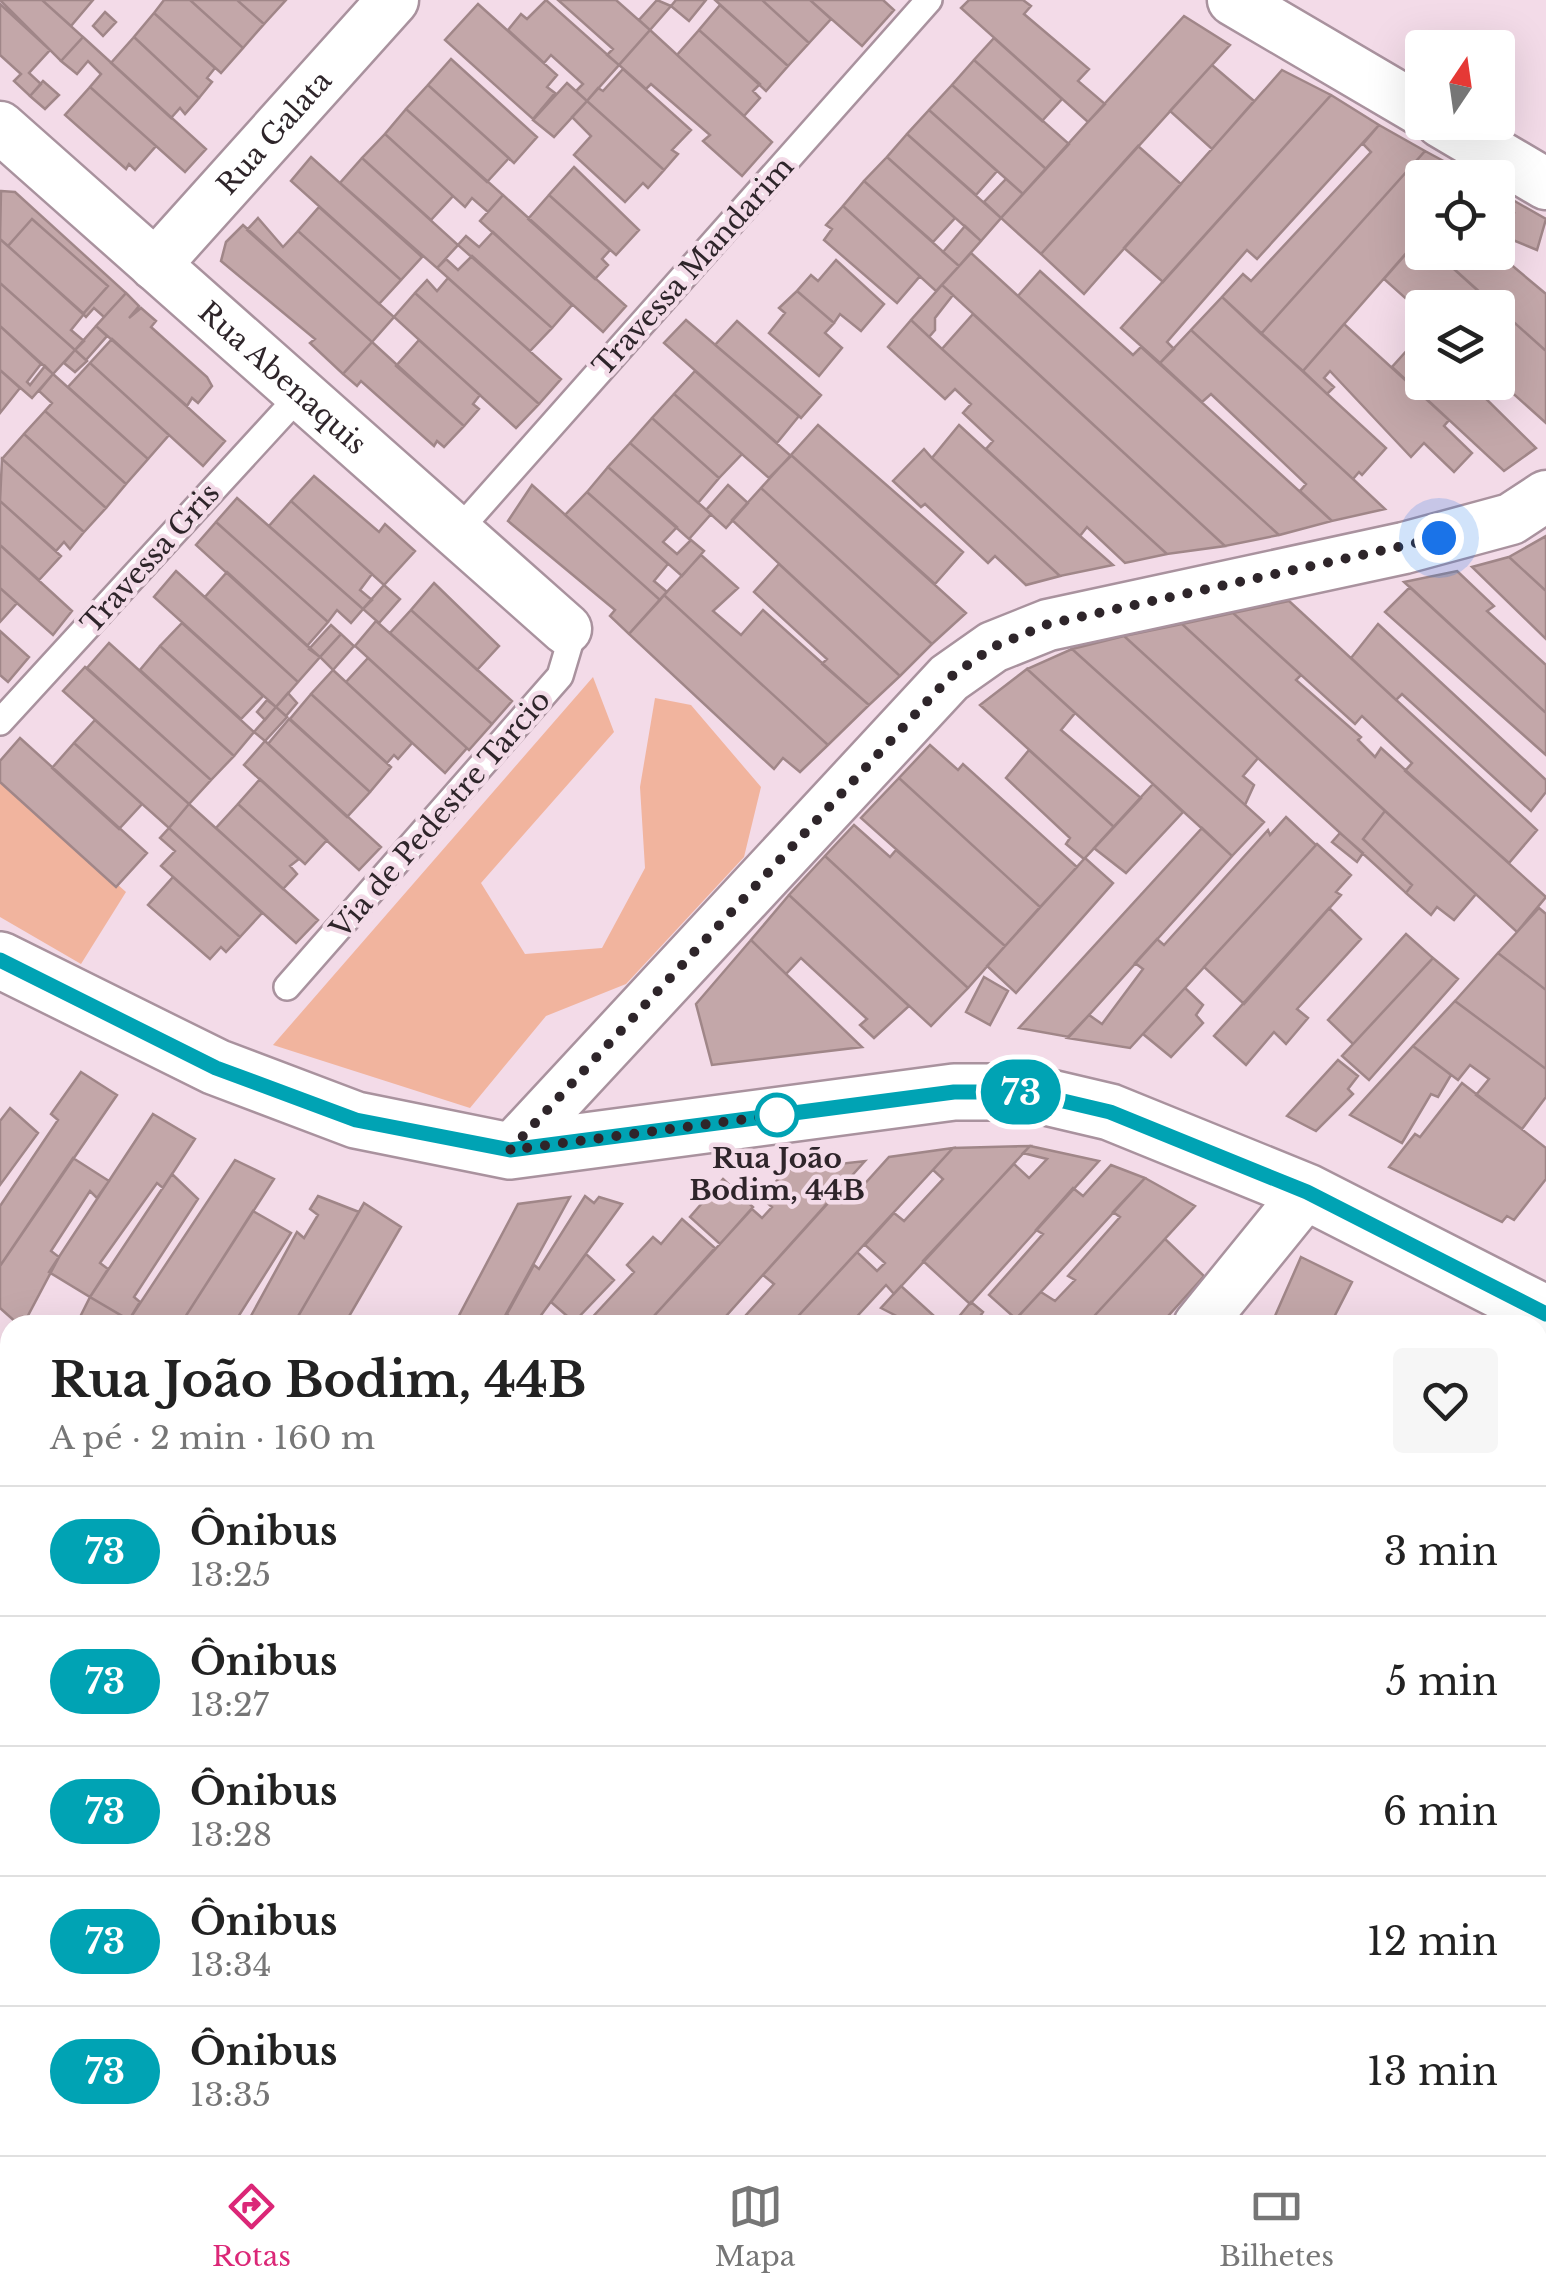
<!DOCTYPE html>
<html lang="pt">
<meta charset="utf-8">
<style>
:root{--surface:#fff;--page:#f6f6f6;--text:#222;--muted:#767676;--line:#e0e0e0;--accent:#db2777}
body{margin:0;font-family:"Libre Baskerville",serif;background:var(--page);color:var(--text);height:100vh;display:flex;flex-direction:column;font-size:38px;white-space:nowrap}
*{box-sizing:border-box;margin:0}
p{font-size:32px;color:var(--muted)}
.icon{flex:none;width:55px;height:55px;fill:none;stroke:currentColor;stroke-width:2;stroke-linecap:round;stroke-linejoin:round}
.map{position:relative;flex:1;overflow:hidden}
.side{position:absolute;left:0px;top:1315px;width:1548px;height:840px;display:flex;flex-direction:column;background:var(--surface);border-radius:30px 30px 0 0;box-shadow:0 10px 40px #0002}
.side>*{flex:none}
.badge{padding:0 20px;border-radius:32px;font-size:35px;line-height:65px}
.needle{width:65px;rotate:13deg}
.buttons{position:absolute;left:1405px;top:30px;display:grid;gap:20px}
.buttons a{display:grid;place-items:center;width:110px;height:110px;border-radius:10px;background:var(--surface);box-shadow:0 10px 40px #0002;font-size:50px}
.you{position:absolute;width:50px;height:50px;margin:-25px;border:8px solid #fff;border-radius:50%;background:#1a73e8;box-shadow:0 0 0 15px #1a73e833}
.map>.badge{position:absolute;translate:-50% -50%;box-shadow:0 0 0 5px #fff}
.round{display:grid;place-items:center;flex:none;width:105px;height:105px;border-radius:10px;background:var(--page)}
.head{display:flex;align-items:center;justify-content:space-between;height:170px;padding:0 50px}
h1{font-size:48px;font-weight:700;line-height:75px}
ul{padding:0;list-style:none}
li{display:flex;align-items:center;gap:30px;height:130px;padding:0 50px;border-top:2px solid var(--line)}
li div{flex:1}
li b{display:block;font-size:38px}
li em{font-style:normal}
li .badge{min-width:110px;font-weight:700;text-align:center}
.tabs{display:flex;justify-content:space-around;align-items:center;height:140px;border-top:2px solid var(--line);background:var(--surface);font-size:28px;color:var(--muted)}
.tabs a{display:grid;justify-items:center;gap:5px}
.tabs .selected{color:var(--accent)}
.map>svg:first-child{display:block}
.green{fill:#f1b49e}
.building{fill:#c3a7a9;stroke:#a08688;stroke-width:2.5}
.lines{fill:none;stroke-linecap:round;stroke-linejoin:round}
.service-casing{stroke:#a9929e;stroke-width:30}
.minor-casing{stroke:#a9929e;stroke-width:55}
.tertiary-casing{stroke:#a9929e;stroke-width:60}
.service{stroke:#fff;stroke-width:25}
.minor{stroke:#fff;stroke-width:50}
.tertiary{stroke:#fff;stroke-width:55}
.line-casing{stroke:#fff;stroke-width:22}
.line{stroke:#00a3b4;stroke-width:15}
.walk{stroke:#2e252a;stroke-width:10;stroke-dasharray:0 18}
.stop-dot{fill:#fff;stroke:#00a3b4;stroke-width:5}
.labels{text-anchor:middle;stroke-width:9;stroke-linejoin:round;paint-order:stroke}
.street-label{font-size:28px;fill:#2e252a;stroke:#f3dbe8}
.stop-label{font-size:28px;font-weight:bold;fill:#2e252a;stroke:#f3dbe8}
</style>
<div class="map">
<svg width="1546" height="2155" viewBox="0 0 1546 2155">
<rect width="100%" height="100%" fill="#f3dbe8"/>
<path class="green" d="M593,677L614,732L481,883L525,954L602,948L645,868L640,787L655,698L691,705L761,787L744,857L626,984L546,1016L470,1108L273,1045Z
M0,780L126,892L81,964L0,917Z"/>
<path class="building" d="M0,0H42L83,37L61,61Z
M42,0H93L71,26Z
M164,0H190L243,48L221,73L154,13Z
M190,0H237L264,24L243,48Z
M237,0H286L264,24Z
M546,0L619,65L587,101L576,91L583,84L551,55L544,63L508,30L521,14L527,19Z
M558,0H616L650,30L619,65L607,55L613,49Z
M657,0L671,6L650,30L639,20Z
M676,0H706L689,21L671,6Z
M715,0H762L809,43L788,66Z
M762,0H810L831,19L809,43Z
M810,0H883L894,10L862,46Z
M969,0H1023L1031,6L1024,14L1089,69L1078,81L1105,104L1088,122L961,8Z
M0,4L50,50L29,73L41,84L30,96L14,81L21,74L0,55Z
M478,4L557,75L547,87L555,93L533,119L445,40Z
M720,5L788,66L766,91L699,30Z
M105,12L116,22L103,36L93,26Z
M154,13L215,68L207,78L212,82L199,98L134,37Z
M1184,16L1230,45L1041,254L1001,218Z
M650,30L772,142L742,176L703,141L710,135L651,84L646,89L619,65Z
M699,30L760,84L753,91L760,98L744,116L677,55Z
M83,37L206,149L185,172L90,87L101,74L88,61L77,74L61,61Z
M134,37L199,98L185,114L180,108L171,118L111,63Z
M994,38L1062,99L1042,121L974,60Z
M451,59L537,137L514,163L428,85Z
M974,60L1069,144L1046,169L952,85Z
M1212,65L1254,101L1212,149L1170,111Z
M623,69L691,130L672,150L678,154L664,170L587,101L598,88L603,91Z
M1282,70L1331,95L1163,282L1124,248Z
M43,81L59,95L45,109L30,96Z
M567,83L587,101L554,137L533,120Z
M428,85L509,158L487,182L406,109Z
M952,85L1046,169L1023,194L929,110Z
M90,87L156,146L135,170L129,164L126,169L65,115Z
M1331,95L1379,125L1257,259L1247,250L1167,342L1174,349L1160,363L1121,328Z
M587,101L664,170L648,188L643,183L625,202L574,155L591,136L572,117Z
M406,109L503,195L488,212L472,198L465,207L385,134Z
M929,110L997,171L976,195L907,134Z
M1379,125L1425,151L1261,334L1222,297L1243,274L1251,281L1371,152L1363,144Z
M385,134L453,196L431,220L362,158Z
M907,134L1001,218L981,241L887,157Z
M1138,146L1181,184L1084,294L1041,254Z
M1425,151L1473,177L1422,178V235L1303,371L1261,334Z
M311,157L422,257L401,280L291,181Z
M887,157L955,218L933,242L864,181Z
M362,158L458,245L437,268L340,183Z
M574,167L639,230L616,255L549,195Z
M1006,179L1023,194L1001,218L984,202Z
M864,181L959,266L936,291L843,206Z
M1,191L15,192L126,293L104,317L94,308L86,317L83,314L108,286L32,219L8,246L0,239Z
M503,195L626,306L603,332L480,221Z
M549,195L610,250L602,259L608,265L595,279L528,219Z
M1511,199L1546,219L1537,250L1503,236L1514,213L1506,209Z
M843,206L920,276L897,303L824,240L832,229L826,225Z
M319,207L401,280L379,304L298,231Z
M258,218L283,247L298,231L394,317L372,342L247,230Z
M32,219L108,286L83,314L8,246Z
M243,225L372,342L343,374L310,343L315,339L221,261L226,242Z
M965,226L981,241L959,266L943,252Z
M493,232L572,305L552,328L458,245L466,236L479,247Z
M0,239L84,314L71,330L84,341L75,350L0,283Z
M1419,239L1422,252H1435L1497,308H1422V313L1384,279Z
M1435,252H1496L1546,294V351Z
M971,253L1018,296L1279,535L1225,546L942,285Z
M472,256L552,328L530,351L437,268L446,259L458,270Z
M836,260L884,304L861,331L840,314L834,323L797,291L811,275L818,281Z
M1040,271L1133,355L1141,347L1332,521L1279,535L1018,296Z
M448,278L561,379L539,404L415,293L427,280L437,291Z
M0,283L75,350L53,374L0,326Z
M942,285L953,295L935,318V330L929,337L911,320Z
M797,291L834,323L825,333L842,348L819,376L769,333L785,313L779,308Z
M126,293L139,306L129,318L141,308L156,321L151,327L207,377L212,386L198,403L192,398L187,406L96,326Z
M415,293L539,404L516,428L394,317Z
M1222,297L1386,448L1362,475L1359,472L1353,479L1191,330Z
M1498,308L1546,351V423L1498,380Z
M973,314L1225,546L1167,554L942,349Z
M686,320L799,416L777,443L664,343Z
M911,320L942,349L1167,554L1125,563L1087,527L1080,536L986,449L993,441L963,413L971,404L955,389L945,399L888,347Z
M737,321L821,395L801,418L715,345Z
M1344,324L1449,420L1444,426L1472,453L1454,472L1424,443L1411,457L1330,371L1324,378L1334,387L1327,394L1303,371Z
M0,326L41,364L27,382L30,385L45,366L53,374L32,398L0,370Z
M96,326L107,336L86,360L75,350Z
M1191,330L1353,479L1385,509L1332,521L1300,491L1306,484L1211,394L1202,402L1160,363Z
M1419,337L1422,382H1469L1536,448L1504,471L1392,367Z
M112,339L225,441L203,466L90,363Z
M419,340L480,395L473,404L479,409L464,426L396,366Z
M372,342L464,426L444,447L437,441L434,446L361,381L357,386L343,374Z
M75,350L87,361L75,372L64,363Z
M90,363L169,435L148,459L68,387Z
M0,370L20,388L0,413Z
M695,371L791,456L769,478L674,394Z
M53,374L148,459L126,484L45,411L52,403L39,391Z
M674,394L742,454L719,478L652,418Z
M45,411L126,484L106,508L24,434Z
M652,418L719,478L698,503L630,443Z
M818,425L963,552L935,584L791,455Z
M959,425L1080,536L1113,565L1060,576L932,458Z
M24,434L106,508L84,532L2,459Z
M630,443L711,514L689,539L608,467Z
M924,449L932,458L1060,576L1026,585L995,556L988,563L925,504L921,507L893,481Z
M791,455L966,613L932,644L761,488Z
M2,459L84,532L70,549L64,542L56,551L0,501Z
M608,467L677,527L663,542L677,554L691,540L704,551L682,576L587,492Z
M314,476L379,532L385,524L415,551L384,585L291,501Z
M532,485L660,600L629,634L610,616L615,610L508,521Z
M728,485L748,503L726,528L706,510Z
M761,488L932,644L900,676L732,520Z
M587,492L668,564L654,581L667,592L660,600L565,515Z
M237,498L363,609L351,623L337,610L328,622L216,522Z
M0,501L61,556L39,580L0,545Z
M291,501L372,574L360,590L372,600L363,609L269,526Z
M216,522L328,622L307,646L196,545Z
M1546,536V591L1509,557Z
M0,545L72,611L53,635L0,588Z
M701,555L738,588L713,611L741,635L763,610L869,705L828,745L664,595Z
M1509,557L1546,591V639L1472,567Z
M779,564L900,676L869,705L822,664L827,659L754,592Z
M176,571L298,682L276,707L154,597Z
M1457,571L1494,606L1487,611L1546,665V713L1404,582Z
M227,572L320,657L298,682L205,597Z
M434,583L499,646L477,670L411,610Z
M384,585L400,599L379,623L363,609Z
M1410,587L1546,713V755L1385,612Z
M0,588L17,603L0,622Z
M664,595L828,745L800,772L783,758L774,769L629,634Z
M1289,601L1537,830L1509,863L1405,771L1412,763L1362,716L1355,724L1233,613Z
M411,610L512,701L492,724L390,633Z
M1233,613L1301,675L1296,680L1361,737L1358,740L1375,757L1381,748L1546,897L1517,932L1182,624Z
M376,621L492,724L469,750L355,646Z
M182,623L263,696L241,719L160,646Z
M1182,624L1385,811L1363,839L1412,885L1406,893L1124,636Z
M1378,624L1546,780V792L1531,811L1402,694L1396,700L1351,658Z
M331,625L341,634L320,657L309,649Z
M0,631L29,657L8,682L0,675Z
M341,634L354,646L333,670L320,657Z
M1124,636L1258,758L1243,776L1254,785L1245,805L1072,649Z
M109,643L234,756L211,780L87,668Z
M160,646L254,732L234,756L140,670Z
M1072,649L1264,822L1232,856L1027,669Z
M368,658L467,748L445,773L346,682Z
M85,667L211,780L189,804L63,691Z
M1027,669L1075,713L1061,730L1141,798L1114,827L980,705Z
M333,670L412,743L398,759L394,755L387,763L311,694Z
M288,693L297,703L286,716L276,707Z
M311,694L391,767L370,792L290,719Z
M267,700L276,707L265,720L257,712Z
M276,707L287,717L265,741L254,732Z
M289,719L370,792L347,817L268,744Z
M95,720L189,804L169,828L74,743Z
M20,738L147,853L116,887L0,782V761Z
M265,741L381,847L359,870L244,765Z
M74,743L142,804L119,829L52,768Z
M930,745L958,770L963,764L1077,867L1040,907L899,778Z
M1029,750L1114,827L1084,859L1066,844L1070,838L1006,778Z
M899,778L1040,907L1005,946L861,818Z
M260,779L327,840L305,864L238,804Z
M1153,784L1183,812L1126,873L1094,848Z
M189,804L318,920L296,943L169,828Z
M238,804L299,859L290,866L297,874L283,889L216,828Z
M1385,811L1476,894L1454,920L1437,907L1431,915L1406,893L1412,885L1363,839Z
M1286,817L1316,845L1130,1048L1067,1038L1089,1015L1102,1024L1143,969L1135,963L1157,939L1164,945L1268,830L1270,835Z
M854,825L890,857L896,850L1005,946L968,988L825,856Z
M169,828L262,913L240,937L161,866L175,851L160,838Z
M1202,828L1232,856L1089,1015L1069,1037L1019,1028Z
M1340,833L1363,853L1357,862L1332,842Z
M1317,844L1351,875L1336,892L1341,895L1244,1004L1204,967Z
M825,856L968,988L931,1026L789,895Z
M1085,858L1113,883L1016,993L987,966Z
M173,877L240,937L226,952L221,947L210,959L148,905Z
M789,895L909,1006L874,1038L860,1025L867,1019L801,958L786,974L751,940Z
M1329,908L1361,939L1297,1009L1308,1018L1286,1044L1274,1032L1246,1065L1214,1036Z
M1539,908L1546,914V990L1498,953Z
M1406,934L1433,958L1353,1044L1328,1020Z
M751,940L786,974L862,1047L712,1065L696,1004Z
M1498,953L1546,990V1069L1455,1001Z
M1433,958L1458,979L1369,1080L1342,1056Z
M984,977L1008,991L990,1025L966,1012Z
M1185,988L1203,1005L1196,1015L1203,1023L1171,1057L1143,1034Z
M1455,1001L1546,1069V1097L1522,1129L1476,1095L1489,1079L1470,1065L1458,1080L1413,1046Z
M1413,1046L1451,1075L1438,1097L1431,1094L1402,1143L1350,1115Z
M1338,1060L1358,1076L1348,1089L1353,1094L1316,1131L1287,1116Z
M81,1072L117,1095L0,1266V1206L58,1120L51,1114Z
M1462,1083L1546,1148V1179L1514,1220L1507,1216L1502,1222L1389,1167L1415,1134L1420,1137Z
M10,1108L38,1133L0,1185V1121Z
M153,1114L195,1139L163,1188L157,1183L100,1263L108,1269L90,1297L49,1272Z
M1030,1146L1099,1161L970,1304L923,1261L1014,1164L1029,1178L1047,1159L1023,1153Z
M1030,1146L894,1294L886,1285L849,1325H790L857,1252L877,1271L885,1263L865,1245L894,1213L904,1221L943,1179L933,1170L953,1148Z
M953,1148L790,1325H737L774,1284L763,1275L849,1180L860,1189L889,1157Z
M73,1158L109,1181L97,1198L90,1191L51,1251L59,1257L23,1325H19L0,1308V1266Z
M235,1160L274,1179L180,1325H137L129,1320Z
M865,1161L718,1325H664L654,1316L752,1209L762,1218L772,1207L762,1198L786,1170Z
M1111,1165L1145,1178L1016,1319L989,1295L1043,1234L1036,1230L1073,1188L1083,1196Z
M172,1174L198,1199L134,1297L140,1302L129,1320L90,1297Z
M1145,1178L1195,1206L1086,1325H1010L1041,1292L1055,1301L1075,1280L1068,1276L1120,1217L1113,1212Z
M723,1179L753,1207L720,1244L690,1217Z
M318,1196L359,1212L293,1325H246L297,1232L304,1238L318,1215L310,1209Z
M585,1196L594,1203L599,1197L622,1204L534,1325H509L513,1321L507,1314L534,1265L539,1269Z
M570,1197L500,1325H454L518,1204Z
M364,1203L401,1227L344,1325H293Z
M253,1211L291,1233L233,1325H180Z
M682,1219L715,1248L646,1325H591L588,1322L634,1272L627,1265L653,1237L661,1244Z
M1165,1239L1204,1276L1160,1325H1086Z
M586,1254L614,1280L574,1322L551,1302Z
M1301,1257L1352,1282L1330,1325H1271Z
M901,1286L944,1325H914L881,1308Z
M90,1297L129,1320L126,1325H76Z
M971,1302L983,1312L979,1318L987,1325H952Z
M10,1354V1437L3,1453L10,1455V1463L1,1482L0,1374Z
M1543,1507L1546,1509L1545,1626L1538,1623V1517Z
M10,1624V1729L2,1749L0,1688L6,1677L0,1675V1649Z
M1538,1672L1546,1676L1541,1709L1546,1711V1743L1538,1759Z
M0,1834L10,1839V1878L0,1895Z
M10,1878V1967L0,1984V1895Z
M10,1967V2028L0,2022V1984Z
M1538,1980L1546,1984V2037L1538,2033Z
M1546,2083V2149L1537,2145L1538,2099Z
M11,2145H48L43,2155H5Z
M48,2145H87L99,2152L43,2155Z
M160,2145H168L187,2155H154Z
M219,2145H261L255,2155L245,2151L243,2155H212Z
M272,2145H326L319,2155H266Z
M326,2145H369L363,2155H319Z
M389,2145H434L428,2155H382Z
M434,2145H472L466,2155H428Z
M492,2145H530L537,2148L533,2155H486Z
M539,2145H590L585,2155H533Z
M644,2145H653L675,2155H639Z
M890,2145H942L938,2155H886Z
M991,2145H1043L1038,2155H986Z
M1043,2145H1083L1078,2155H1038Z
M1106,2145H1141L1136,2155H1101Z
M1141,2145H1192L1188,2155H1136Z
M1192,2145H1241L1236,2155H1188Z
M1241,2145H1282L1295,2151L1293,2155H1236Z
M1297,2145H1323L1318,2155H1293Z
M1352,2145H1362L1382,2155H1347Z
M1412,2145H1515L1509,2155H1407Z"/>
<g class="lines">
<g class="service-casing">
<path id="service" d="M457,532L929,0
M0,722L300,395
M287,987L560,676L569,646L566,629"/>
</g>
<g class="minor-casing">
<g id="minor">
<path d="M1233,0L1422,111"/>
<path d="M1441,122L1546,184"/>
<path id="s1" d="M0,127L566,629"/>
<path id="s2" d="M155,265L393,0"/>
<path d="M510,1151L949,678L993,647L1048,625L1404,548L1511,519L1546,496"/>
<path d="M1199,1325L1307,1192"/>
<path d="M0,1522L10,1524"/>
<path d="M0,1794L10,1799"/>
<path d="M1538,1941L1546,1945"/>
<path d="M736,2145L757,2155"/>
</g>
</g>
<g class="tertiary-casing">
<path id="tertiary" d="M0,960L216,1067L356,1120L510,1151L954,1092H1025L1110,1112L1307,1192L1546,1314"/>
</g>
<use href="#service" class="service"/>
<use href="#minor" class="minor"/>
<use href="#tertiary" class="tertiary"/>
</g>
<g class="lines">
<g class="line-casing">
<path id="line" d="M0,960L216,1068L356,1120L510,1150L954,1092H1025L1110,1112L1307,1192L1546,1314"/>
</g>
<use href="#line" class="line"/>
<path class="walk" d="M777,1115L510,1150L949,678L993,647L1048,624L1439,538"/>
</g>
<circle class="stop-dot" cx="777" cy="1115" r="20"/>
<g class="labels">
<g class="street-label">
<text dy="10" stroke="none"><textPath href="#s2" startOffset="178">Rua Galata</textPath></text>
<text transform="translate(693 266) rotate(-48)" y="10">Travessa Mandarim</text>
<text dy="10" stroke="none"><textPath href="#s1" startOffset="378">Rua Abenaquis</textPath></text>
<text transform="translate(150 558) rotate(-48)" y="10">Travessa Gris</text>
<text transform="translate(440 814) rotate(-49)" y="10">Via de Pedestre Tarcio</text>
</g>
<g class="stop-label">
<text x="777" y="1168">Rua João<tspan x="777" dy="32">Bodim, 44B</tspan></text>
</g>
</g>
</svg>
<div class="buttons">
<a><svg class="needle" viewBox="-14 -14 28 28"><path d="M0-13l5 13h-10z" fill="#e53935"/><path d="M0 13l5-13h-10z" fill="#767676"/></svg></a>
<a><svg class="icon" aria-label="locate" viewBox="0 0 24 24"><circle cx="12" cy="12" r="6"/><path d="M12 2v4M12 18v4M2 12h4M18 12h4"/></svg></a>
<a><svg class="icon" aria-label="layers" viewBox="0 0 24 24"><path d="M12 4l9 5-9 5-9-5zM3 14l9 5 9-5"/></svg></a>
</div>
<div class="you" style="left:1439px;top:538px"></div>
<b class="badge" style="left:1021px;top:1092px;background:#00a3b4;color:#fff">73</b>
<section class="side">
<div class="head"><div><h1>Rua João Bodim, 44B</h1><p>A pé · 2 min · 160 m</p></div><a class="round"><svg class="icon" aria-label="heart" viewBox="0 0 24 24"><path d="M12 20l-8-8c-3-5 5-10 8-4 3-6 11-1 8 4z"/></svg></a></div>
<ul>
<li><span class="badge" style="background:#00a3b4;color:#fff">73</span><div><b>Ônibus</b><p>13:25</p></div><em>3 min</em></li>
<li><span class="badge" style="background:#00a3b4;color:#fff">73</span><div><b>Ônibus</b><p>13:27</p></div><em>5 min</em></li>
<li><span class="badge" style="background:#00a3b4;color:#fff">73</span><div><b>Ônibus</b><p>13:28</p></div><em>6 min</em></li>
<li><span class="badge" style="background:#00a3b4;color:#fff">73</span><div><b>Ônibus</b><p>13:34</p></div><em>12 min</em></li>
<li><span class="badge" style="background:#00a3b4;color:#fff">73</span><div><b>Ônibus</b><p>13:35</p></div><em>13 min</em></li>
</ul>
</section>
</div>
<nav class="tabs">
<a class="selected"><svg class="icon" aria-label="directions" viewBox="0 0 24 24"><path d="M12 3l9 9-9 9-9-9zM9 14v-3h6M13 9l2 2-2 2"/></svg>Rotas</a>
<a><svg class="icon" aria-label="map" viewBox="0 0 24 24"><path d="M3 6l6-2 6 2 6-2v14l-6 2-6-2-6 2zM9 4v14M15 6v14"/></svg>Mapa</a>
<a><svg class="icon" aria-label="tickets" viewBox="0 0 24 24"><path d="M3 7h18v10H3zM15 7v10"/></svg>Bilhetes</a>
</nav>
